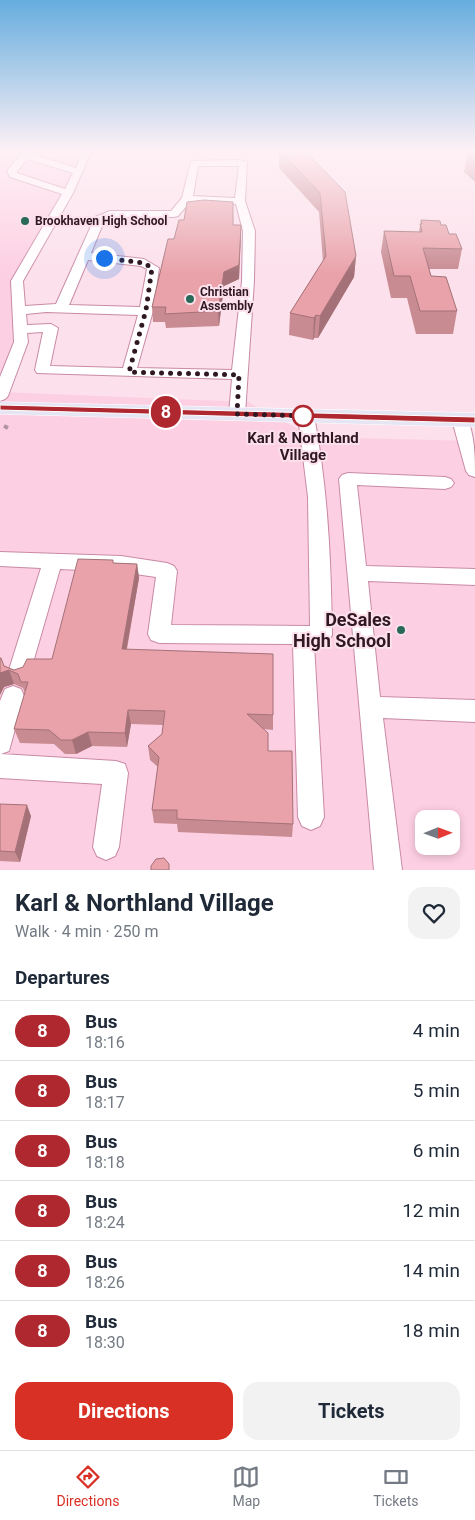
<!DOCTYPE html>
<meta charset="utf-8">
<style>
:root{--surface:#fff;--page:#f2f2f3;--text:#1f2937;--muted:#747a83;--line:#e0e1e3;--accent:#d93025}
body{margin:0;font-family:Roboto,sans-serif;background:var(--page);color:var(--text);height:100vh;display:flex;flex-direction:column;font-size:19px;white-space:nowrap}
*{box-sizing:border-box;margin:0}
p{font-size:16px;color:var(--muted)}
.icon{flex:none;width:28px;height:28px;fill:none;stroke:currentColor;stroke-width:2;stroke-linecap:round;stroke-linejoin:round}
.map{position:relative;height:870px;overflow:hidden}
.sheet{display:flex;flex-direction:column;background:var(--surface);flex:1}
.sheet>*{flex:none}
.badge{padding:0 10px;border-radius:16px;font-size:18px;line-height:32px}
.needle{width:32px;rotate:89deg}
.fabs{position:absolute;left:415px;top:810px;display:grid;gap:10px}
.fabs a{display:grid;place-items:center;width:45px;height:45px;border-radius:10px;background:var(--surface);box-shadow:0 2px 8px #0003;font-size:25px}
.you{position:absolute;width:25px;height:25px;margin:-12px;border:4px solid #fff;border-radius:50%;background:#1a73e8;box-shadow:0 0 0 8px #1a73e833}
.map>.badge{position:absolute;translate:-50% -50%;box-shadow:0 0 0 2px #fff}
h2{padding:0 15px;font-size:19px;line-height:45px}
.round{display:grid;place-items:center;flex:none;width:52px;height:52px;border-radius:15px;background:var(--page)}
.headline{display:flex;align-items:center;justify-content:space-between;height:85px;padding:0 15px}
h1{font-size:24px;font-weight:700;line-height:38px}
.button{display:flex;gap:10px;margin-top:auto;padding:10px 15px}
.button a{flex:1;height:58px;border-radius:15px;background:var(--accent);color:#fff;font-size:20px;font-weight:700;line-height:58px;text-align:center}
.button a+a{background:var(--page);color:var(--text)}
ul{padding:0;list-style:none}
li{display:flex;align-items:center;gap:15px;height:60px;padding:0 15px;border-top:1px solid var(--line)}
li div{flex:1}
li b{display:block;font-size:19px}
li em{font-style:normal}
li .badge{min-width:55px;font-weight:700;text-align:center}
.menu{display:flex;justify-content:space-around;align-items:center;height:70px;border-top:1px solid var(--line);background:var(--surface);font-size:14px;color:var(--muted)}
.menu a{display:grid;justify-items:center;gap:2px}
.menu .active{color:var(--accent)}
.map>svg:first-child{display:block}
.built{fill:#fdcfe2;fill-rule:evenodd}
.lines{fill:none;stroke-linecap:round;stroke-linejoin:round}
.minor-casing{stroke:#c98aa5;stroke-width:2}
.major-casing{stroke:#fff;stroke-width:1}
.path{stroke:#b095a0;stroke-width:4;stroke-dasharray:4.5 4.5;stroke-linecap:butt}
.minor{fill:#fff;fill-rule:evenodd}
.major{fill:#e6e5f3;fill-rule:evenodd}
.wall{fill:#c88b92}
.shaded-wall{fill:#a37177}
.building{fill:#e9a2aa;stroke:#a37177}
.line{fill:#af272f;stroke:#fff}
.walk{stroke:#301823;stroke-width:5;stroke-dasharray:0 9}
.poi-dot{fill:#296958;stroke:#fce0eb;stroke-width:2}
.stop-dot{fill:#fff;stroke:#af272f;stroke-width:2.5}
.labels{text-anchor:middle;stroke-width:4;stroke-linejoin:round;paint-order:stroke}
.far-poi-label{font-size:12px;font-weight:bold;fill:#301823;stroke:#fce0eb;text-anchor:start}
.stop-label{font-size:15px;font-weight:bold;fill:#301823;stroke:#fce0eb}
.near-poi-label{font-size:18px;font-weight:bold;fill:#301823;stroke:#fce0eb;text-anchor:end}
</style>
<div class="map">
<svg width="475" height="870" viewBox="0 0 475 870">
<rect width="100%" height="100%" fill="#fce0eb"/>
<path class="built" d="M7,152H90L14,280L17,342L0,384V162Z
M0,392L248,402L313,437L475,441V870H0ZM424,819H451V846H424Z"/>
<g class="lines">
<g class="minor-casing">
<path id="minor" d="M32,152L31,154L76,168L82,152H91L73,193L23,281L25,306L56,304L95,217L110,211H171L182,198L191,161L240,160L247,162L245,201L255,231L254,281L245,414L243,417H231L229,414L232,379L37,373L35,370L43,332L27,333L28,342L8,396L5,399L0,401V377L14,342L11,281L62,194L10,177L7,171L22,153ZM27,159L73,173L65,189L17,173V171ZM198,166H239L235,198L193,196ZM190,202L236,204L243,231L242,281L232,370L137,368L153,311L159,268L144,259L91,253L104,221L112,217H174L178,216ZM88,260L141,266L147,269L140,307L69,305ZM46,312L138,315L123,368L50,366L58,328L51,324L27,325L26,314Z
M306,411L312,413L314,416C328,489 331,561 332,635L329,641L314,644L324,817L320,826L311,830L302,826L298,817L293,644L159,643L151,640L148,634L156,577L121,572L60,569L30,673L27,680L19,683L11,680L8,673L41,568L0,566V552L121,556L167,563L174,566L177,571L171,625L310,626L308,497L298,416L300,413Z
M460,415L466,416C475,434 475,457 475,477L469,475L466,471L452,420L454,416Z
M348,473L445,477L451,479L454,483L451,487L445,489L357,485L366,566L475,569V585L368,581L380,697L475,700V722L383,718L402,870H374L339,479L342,475Z
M13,686L21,689L24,696L9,751L1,754L116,761L125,764L128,773L119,847L115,856L106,860L97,856L93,847L102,784L0,778V701L5,689Z"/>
</g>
<g class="major-casing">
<path id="major" d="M0,402L475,413V427L0,414Z"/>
</g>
<path class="path" d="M4,426L8,428"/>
<use href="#minor" class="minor"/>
<use href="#major" class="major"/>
</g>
<path class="wall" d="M279,152H306L356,256L354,277L318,338H314L313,340L289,335L290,313L323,261L319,212L279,168Z
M468,154H475V182L464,172Z
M184,220L233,225L241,238L239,279L224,286L219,326L166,328L165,322H153L152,307L174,239Z
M421,220L441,225L462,249L458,269H429L431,276L457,311L453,334H416L407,298H391L381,252L384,231L419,232Z
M114,563L137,564L139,578L127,649L273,715V730L263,729L268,751L293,824L292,837L178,832L177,824L154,823L152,810L158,767L150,760L148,746L162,734L163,725L131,724L127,747L92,746L76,754H65L54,744L20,743L14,729L25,693L23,688L14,684L4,687L0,695V658L4,666L14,670L52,659Z
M0,804L31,816L20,862L0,861Z"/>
<path class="shaded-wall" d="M241,225L239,279L224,286L219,326L218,311L224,272Z
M356,256L354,277L318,338L320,316Z
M316,315L314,338L313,340L314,318Z
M137,564L139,578L124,663L122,649Z
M9,670L14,684L4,687L0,695V673Z
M128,710L131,724L127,747L125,733Z
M88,732L92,746L76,754L72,740Z
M27,805L31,816L20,862L15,852Z"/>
<path class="building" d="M281,152H306L345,192L356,256L320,316L316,315L314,318L290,313L326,256L320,193Z
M468,154H475V161Z
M204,200L233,202V225H241L239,265L224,272L218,311L165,314L166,307H152L168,239H174L179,220H184L187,202Z
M421,220L440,221L441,225H446L449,234H456L462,249L423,248L431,276L446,277L457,311H420L410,276H394L384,231L422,232L420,224H422Z
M78,559L113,560V563L137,564L122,649L273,654V715L247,714L268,733V751H292L293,824L177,819V810H152L159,757L148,746L162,734L165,711L128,710L125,733L88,732L72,740H61L49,730L14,729L28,682H21L18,674L9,670L0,673V658H1L4,666L14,670L23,667L27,659H52Z
M0,804L27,805L15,852L0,851Z
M164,858L169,864V870H151V866L156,859Z"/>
<linearGradient id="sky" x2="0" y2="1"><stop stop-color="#66adde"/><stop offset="0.55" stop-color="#fef1f6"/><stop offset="1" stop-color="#fef1f6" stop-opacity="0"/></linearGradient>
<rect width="475" height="274" fill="url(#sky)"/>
<path class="line" d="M0,405L475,417V423L0,410Z"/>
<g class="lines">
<path class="walk" d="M104,258L144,263L152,268L146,310L129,372L239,375L237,414L306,416H303"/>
</g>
<g class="poi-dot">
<circle cx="25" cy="221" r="5"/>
<circle cx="190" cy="299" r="5"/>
<circle cx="401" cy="630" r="5"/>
</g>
<circle class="stop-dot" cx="303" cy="416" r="10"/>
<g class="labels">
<g class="far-poi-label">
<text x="35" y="225">Brookhaven High School</text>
<text x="200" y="296">Christian<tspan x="200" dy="14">Assembly</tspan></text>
</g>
<g class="stop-label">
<text x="303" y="443">Karl &amp; Northland<tspan x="303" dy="17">Village</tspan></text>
</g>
<g class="near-poi-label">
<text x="391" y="626">DeSales<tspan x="391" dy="21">High School</tspan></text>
</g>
</g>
</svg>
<div class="fabs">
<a><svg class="needle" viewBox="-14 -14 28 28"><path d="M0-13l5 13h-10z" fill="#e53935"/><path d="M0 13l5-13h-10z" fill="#747a83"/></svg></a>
</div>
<div class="you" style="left:104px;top:258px"></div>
<b class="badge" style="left:166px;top:412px;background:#af272f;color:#fff">8</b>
</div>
<section class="sheet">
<div class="headline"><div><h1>Karl &amp; Northland Village</h1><p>Walk · 4 min · 250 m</p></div><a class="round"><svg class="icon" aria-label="heart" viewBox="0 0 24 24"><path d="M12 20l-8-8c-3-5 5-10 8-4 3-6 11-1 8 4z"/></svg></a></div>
<h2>Departures</h2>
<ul>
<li><span class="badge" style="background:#af272f;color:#fff">8</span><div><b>Bus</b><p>18:16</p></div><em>4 min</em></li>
<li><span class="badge" style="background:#af272f;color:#fff">8</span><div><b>Bus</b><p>18:17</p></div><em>5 min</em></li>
<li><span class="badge" style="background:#af272f;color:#fff">8</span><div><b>Bus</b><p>18:18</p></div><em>6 min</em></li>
<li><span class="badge" style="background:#af272f;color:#fff">8</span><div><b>Bus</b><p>18:24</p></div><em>12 min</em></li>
<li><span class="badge" style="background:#af272f;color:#fff">8</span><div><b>Bus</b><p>18:26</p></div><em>14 min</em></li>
<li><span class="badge" style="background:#af272f;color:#fff">8</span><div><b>Bus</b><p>18:30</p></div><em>18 min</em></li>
</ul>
<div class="button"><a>Directions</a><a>Tickets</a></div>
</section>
<nav class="menu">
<a class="active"><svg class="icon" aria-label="directions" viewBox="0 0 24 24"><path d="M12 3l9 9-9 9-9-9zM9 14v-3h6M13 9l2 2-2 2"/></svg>Directions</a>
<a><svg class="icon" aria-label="map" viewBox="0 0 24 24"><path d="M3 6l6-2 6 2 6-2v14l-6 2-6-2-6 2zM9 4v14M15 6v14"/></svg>Map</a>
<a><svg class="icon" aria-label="tickets" viewBox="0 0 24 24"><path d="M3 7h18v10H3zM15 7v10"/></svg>Tickets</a>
</nav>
